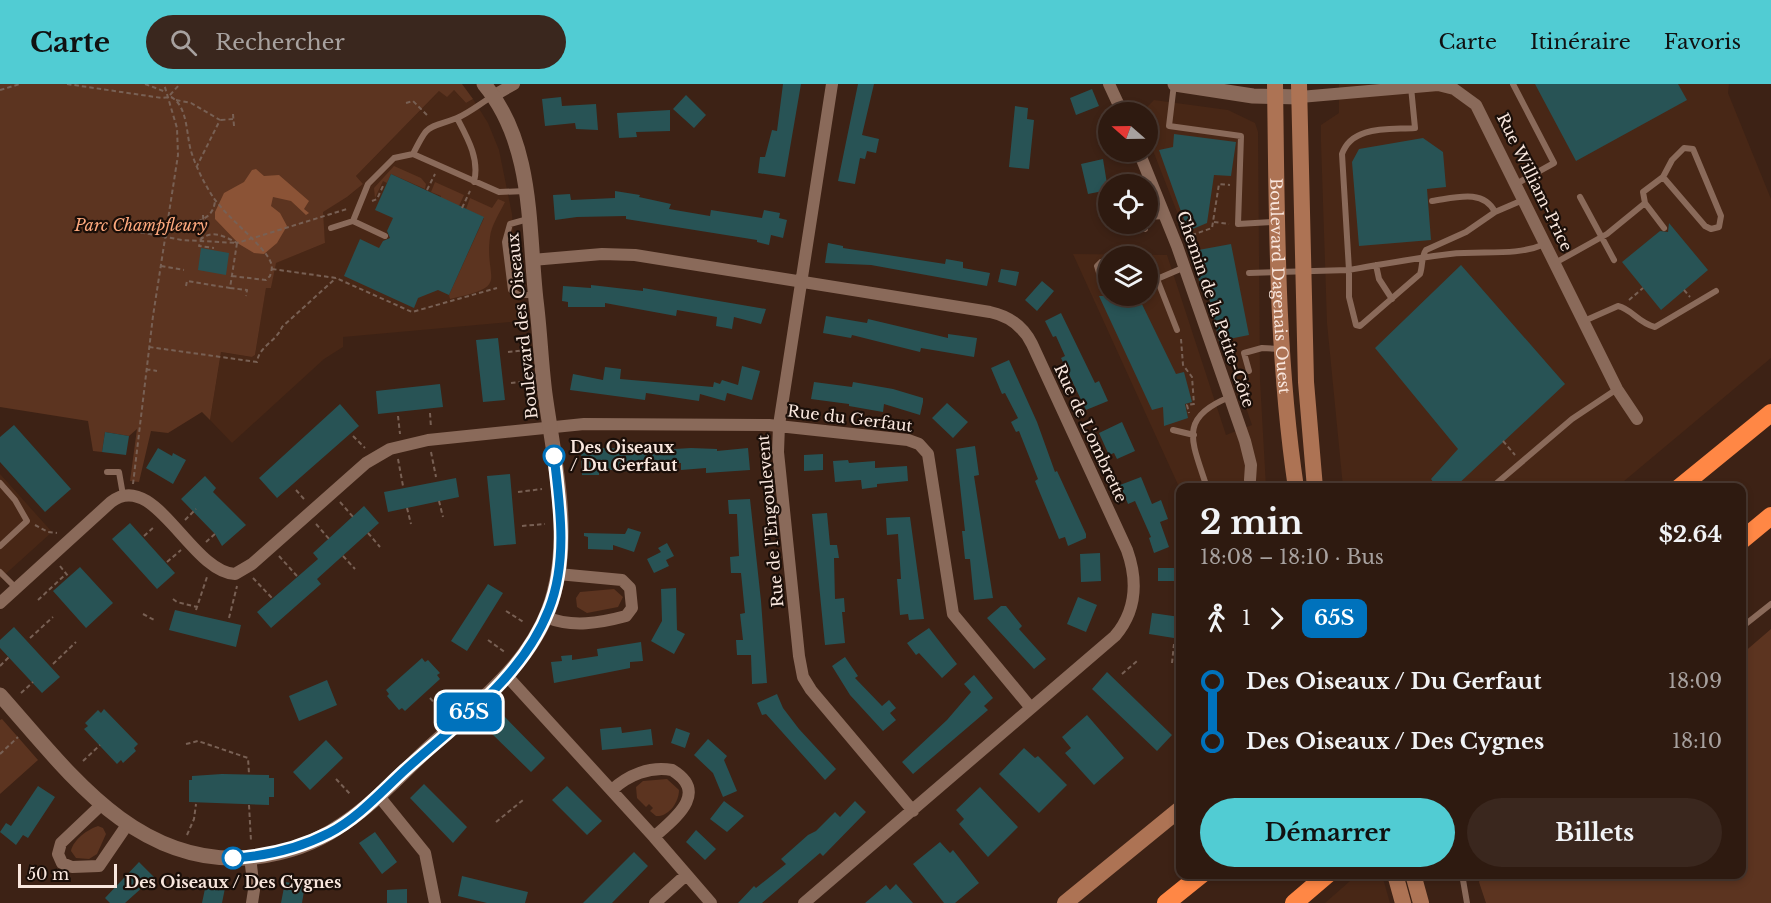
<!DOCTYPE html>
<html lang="fr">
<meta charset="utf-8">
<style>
:root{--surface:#2e1a10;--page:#3a271e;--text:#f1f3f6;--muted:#a7a19f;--line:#493830;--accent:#51ccd3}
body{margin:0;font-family:"Libre Baskerville",serif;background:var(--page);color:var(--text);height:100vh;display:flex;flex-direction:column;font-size:22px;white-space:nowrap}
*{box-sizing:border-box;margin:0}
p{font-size:20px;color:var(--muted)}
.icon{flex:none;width:33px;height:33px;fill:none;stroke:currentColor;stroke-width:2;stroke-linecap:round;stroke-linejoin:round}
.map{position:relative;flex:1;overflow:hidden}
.drawer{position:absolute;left:1176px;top:399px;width:570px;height:396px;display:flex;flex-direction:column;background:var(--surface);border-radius:12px;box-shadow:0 3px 9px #0003,0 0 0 2px var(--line)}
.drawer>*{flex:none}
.badge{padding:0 12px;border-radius:9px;font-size:21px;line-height:39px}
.needle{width:39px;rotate:290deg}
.buttons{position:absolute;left:1098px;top:18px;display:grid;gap:12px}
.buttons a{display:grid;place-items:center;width:60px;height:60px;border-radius:50%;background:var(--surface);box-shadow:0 3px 9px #0003,0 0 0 2px var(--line);font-size:30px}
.scale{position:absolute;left:18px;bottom:15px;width:99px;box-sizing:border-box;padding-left:6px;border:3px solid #f9e7de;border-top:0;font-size:16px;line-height:21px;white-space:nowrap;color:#f9e7de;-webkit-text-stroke:4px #1b0f09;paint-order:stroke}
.map>.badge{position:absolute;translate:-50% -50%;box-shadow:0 0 0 3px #fff}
.legs{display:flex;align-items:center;gap:9px;height:66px;padding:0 24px;font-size:20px}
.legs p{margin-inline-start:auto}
.head{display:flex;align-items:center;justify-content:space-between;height:102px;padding:0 24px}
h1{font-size:33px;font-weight:800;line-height:45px}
.primary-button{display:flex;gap:12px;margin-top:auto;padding:12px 24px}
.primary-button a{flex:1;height:69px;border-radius:36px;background:var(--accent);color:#111;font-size:24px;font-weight:800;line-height:69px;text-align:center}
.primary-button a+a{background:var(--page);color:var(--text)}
ul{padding:0 24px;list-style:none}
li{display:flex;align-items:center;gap:21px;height:60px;font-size:22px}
li i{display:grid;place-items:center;width:9px;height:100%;margin:0 8px;background:currentColor}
li i::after{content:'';width:15px;height:15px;margin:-8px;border:4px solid;border-radius:50%;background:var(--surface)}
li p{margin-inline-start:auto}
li:first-child i{background:linear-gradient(#0000 50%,currentColor 0)}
li:last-child i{background:linear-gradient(currentColor 50%,#0000 0)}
header{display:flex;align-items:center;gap:36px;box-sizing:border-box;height:84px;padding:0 30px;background:var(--accent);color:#111}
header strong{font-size:28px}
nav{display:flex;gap:33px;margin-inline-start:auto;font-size:21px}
.search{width:420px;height:54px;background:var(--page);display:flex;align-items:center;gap:15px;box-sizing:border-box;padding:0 21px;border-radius:33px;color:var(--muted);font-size:22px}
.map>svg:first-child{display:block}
.built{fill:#482716;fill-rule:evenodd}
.green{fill:#5c3420}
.forest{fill:#8b5336}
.building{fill:#285355}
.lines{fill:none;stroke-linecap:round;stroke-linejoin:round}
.path{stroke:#786054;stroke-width:2;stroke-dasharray:4.5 3;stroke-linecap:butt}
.service{stroke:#8a6a5a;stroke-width:6}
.minor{stroke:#8a6a5a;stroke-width:12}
.tertiary{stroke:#8a6a5a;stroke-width:15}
.secondary{stroke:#ad7354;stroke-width:16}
.motorway{stroke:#ff8745;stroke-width:18}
.line-1-casing{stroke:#fff;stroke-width:14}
.line-1{stroke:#0072bc;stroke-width:9}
.stop-1-dot{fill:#fff;stroke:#0072bc;stroke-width:3}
.labels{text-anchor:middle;stroke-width:4.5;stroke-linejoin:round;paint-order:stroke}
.street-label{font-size:16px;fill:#f9e7de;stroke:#1b0f09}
.park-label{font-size:16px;font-style:italic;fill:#fea97e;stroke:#1b0f09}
.stop-label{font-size:16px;font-weight:bold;fill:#f9e7de;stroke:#1b0f09;text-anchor:start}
</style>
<header>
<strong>Carte</strong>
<div class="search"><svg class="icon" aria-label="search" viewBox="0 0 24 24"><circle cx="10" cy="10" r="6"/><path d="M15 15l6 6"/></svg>Rechercher</div>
<nav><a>Carte</a><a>Itinéraire</a><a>Favoris</a></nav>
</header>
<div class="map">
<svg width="1771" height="819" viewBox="0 0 1771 819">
<rect width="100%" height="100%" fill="#3d2215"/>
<path class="built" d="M1339,0H1729L1728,9L1771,115V274L1617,403H1343L1327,239L1321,58V41L1339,29Z
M454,6L466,19L473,15L488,39L499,66L512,130L522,237L343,253V263L324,275L232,359L210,336L221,268L252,273L255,271L266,203L271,204L275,179L325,159L322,128L347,113L363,100L356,92L439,7Z
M1154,16L1228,26L1255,39L1258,48L1260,296L1266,403L1180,405L1073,170L1167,171L1226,351L1252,341L1190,161L1148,54V28L1143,27ZM1108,172H1148V212H1108Z
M0,390L52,448L0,495Z
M1358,790L1382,791L1390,819H1325Z"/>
<path class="green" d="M0,0H462L473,15L466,19L454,6L447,13L439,7L356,92L363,100L347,113L323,128L325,159L276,179L271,204H266L255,271L252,273L221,268L210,336L202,328L168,349L151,347L139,398L130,397L137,345L129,352L105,348L102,368L93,367L88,337L0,323Z
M394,82L421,94L426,100L425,105L391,90L387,99L383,97L375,114L374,104Z
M435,98L464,111L459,122L438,121L441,112L431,108Z
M470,114L492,124L498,115L505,118C500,128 491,142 490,153C484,197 512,202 450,215L449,211L484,134L466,125Z
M614,505L623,513L618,523L587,529L577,523L576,514L580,508Z
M1771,545V819H1486L1479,798L1482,791L1742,790V570Z
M2,635L38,676L0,710V636Z
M667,695L679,706C679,718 669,733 656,732L650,727L653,724L649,720L646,723L637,714L636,703L643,697Z
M98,742L103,744L106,750L97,770L89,775L76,774L71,767C73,756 88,745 98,742Z"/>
<path class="forest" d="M256,85L264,92L279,91L309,117L304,125L309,129L306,131L291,117L273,113L271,122L280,129L287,142L277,159L264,170L254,169L239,160L215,135V128L224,109L244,98L252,86Z"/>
<path class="building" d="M783,0H801L785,93L758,89L760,73H765L772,46L777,47Z
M858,0H874L862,51L879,55L876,69L867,67L865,75L860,74L855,100L838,97Z
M1535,0H1678L1687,16L1576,77Z
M1092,5L1099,22L1076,31L1070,14Z
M686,11L706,31L694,44L673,25Z
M561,13L562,22L596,20L598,46L576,45L575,39L545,42L542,15Z
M1015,22L1028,24L1027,35L1034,36L1029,85L1009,83Z
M670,26V47L636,48L637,53L619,54L617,29Z
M1174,50L1236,58L1231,92L1214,91L1207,139L1188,147L1159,66L1173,63Z
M1423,54L1443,68L1446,103L1427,105L1431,156L1359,162L1352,78L1359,65Z
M1103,75L1108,106L1088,110L1081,80Z
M391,90L484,133L449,211L438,206L418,214L414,224L344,192L360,155L379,164L383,157L390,154L387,147L393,134L375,126Z
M615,107L640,111L639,113L671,120L669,125L710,132L711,126L762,134L764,126L780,129L779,134L787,136L783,154L771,151L769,161L757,158V156L626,135V132L577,133L555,136L553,111L570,110L571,116L615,114Z
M1669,139L1708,186L1661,226L1622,178L1660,147L1668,148Z
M828,159L843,162V164L945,180L946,175L963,178V184L990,189L987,202L871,181L825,179Z
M1231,160L1249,251L1219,257L1205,196L1199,197L1193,167Z
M201,164L229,169L226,191L198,186Z
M1461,181L1565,300L1454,404H1437L1431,395L1458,365L1375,264Z
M1001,185L1019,188L1016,202L998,198Z
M1042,197L1054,207L1037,227L1025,216Z
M591,201L643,207V204L766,225L761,240L734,233L732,245L716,242L717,233L677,226L676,232L605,219V223H568V218L562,217L563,202L591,204Z
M1099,212H1138L1176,290L1184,288L1192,318L1185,320L1188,334L1164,342L1163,323L1152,326Z
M1061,229L1095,299L1099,297L1108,317L1086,326L1061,274L1065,272L1056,252L1053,253L1045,237Z
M826,232L867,239L868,235L948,254V250L977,254L974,273L921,264L920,268L852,251L851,254L823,249Z
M498,254L505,316L483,318L476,256Z
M1009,276L1037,338L1055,388L1057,387L1086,450V454L1068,462L1065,453L1059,455L1035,397L1038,395L1019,347L1016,348L1011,338L1018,334L1005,309L1002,310L991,284Z
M742,282L760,287L752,316L727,309L725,317L700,310L699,317L646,309L645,316L570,306L573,290L603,296L605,283L621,285L620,295L713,303L714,298L720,300L722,296L738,301Z
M814,298L852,303L853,298L893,305L923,314V318L920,331L884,320L883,328L849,322V320L811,315Z
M440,300L443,323L378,330L376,307Z
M947,319L968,338L953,354L932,334Z
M340,320L359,342L277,414L259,394Z
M1122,338L1135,367L1117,375L1114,369L1109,371L1099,349Z
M14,341L71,405L45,428L0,378V353Z
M105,348L129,352L126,371L102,368Z
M975,362L979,391L974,392L993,514L974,516L970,475H965L962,447H965L956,365Z
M158,364L172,372L173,369L186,376L173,400L146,384Z
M606,364L658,366L691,364L717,365V367L748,364L750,386L706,389V384L681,386V379L647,382V389L599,385V391H582L581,365Z
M823,370V386L804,387V371Z
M848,376L849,379L875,377V384L907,382L908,397L877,400V403L862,405L861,396L835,398L833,377Z
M510,390L516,460L494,462L487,392Z
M205,392L216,404L213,408L246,441L222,462L215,450L181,415Z
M1141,393L1152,420L1161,416L1168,435L1160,438L1169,463L1154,469L1149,454L1151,453L1135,417L1128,420L1120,401Z
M456,394L459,413L388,428L384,408Z
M750,415L761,517L767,599L752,600L751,571H737L736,556H743L740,530L745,529L741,489H731L730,473L739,472L737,430H729L728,416Z
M364,422L379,439L317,495L321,500L271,544L257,528L318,475L313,469Z
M827,429L830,461H837L839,474H834L835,515L844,514L845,528H842L845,559L825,561L812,430Z
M910,433L924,535L909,536L908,530L900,531L897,495H901L898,450L887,451L886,434Z
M130,439L175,489L157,505L112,455Z
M628,444L641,448L634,468L613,461V466L588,465V453L584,452V449L625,450Z
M667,459L674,472L666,476L669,482L654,489L647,475L661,468L658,464Z
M1100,469L1101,497L1081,498L1080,470Z
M80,483L113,519L86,544L53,507Z
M1158,484H1179V497H1158Z
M488,500L503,509L467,567L451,557Z
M676,504L677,546L685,550L674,570L651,557L662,537L661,505Z
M1078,513L1097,521L1086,548L1067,540Z
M1001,522H1006L1022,542L1019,545L1046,575L1034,585L987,534Z
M175,526L241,541L236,563L169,546Z
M1152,529L1180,533V555L1149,550Z
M14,543L60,593L42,609L0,564V556Z
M929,544L957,580L942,594L919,569L916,571L907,559Z
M641,558L643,577L630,578V584L554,599L551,578L562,577L561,572L572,571V576L598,572L597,565Z
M845,573L858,592L855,594L882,622L889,616L896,624L890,629L896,636L883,647L850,611L832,582Z
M422,574L425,578L428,576L440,589L437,591L440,595L405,627L402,624L399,626L387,612L389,610L386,606Z
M1107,588L1172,651L1157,667L1092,605Z
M974,591L993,614L984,622L988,626L913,690L902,678L947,636L971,608L964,600Z
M327,596L337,621L299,637L289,612Z
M777,610L783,624L799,645L836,685L825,696L766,630L762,631L757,619Z
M104,625L138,660L134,664L136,667L123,679L121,676L117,680L84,645L88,642L85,639L98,626L101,629Z
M502,630L545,674L531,688L487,645Z
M1087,631L1124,674L1094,701L1065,669L1071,664L1062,653Z
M621,643L622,649L651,645L653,661L602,666L600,645Z
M676,644L690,649L685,664L671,659Z
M708,655L727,672L724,676L737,707L723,713L713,689L694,671Z
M326,656L343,674L310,706L293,688Z
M1024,664L1035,674L1038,672L1067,701L1039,729L999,690Z
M222,690L269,691V694H274V713H269V721L189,718V696H192V692Z
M424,700L467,743L453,759L410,714Z
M38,702L55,713L28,754L23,751L16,761L0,748L6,739L11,742Z
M567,702L602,737L587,751L552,716Z
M980,703L1018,743L988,773L959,740L964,735L956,726Z
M724,717L744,732L727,748L710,735Z
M855,717L866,728L823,772L820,769L762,819H738L754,802L756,804L786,780L781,775L808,751L816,747L835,728L840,733Z
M696,746L716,765L705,776L686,758Z
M375,748L397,778L382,790L359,759Z
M940,758L950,769L953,766L979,799L955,819H944L913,780Z
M634,768L648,782L612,819H583Z
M139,778L154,793L125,819H110L105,814Z
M462,792L528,808L525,819H487L458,812Z
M285,798L305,801L302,819H281Z
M206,800L225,804L222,819H202Z
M896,800L913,819H865L886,801L890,806Z
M407,805V819H387V806Z"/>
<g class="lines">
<path class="path" d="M67,0L162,14L171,13C188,22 186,50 191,67C196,83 204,99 213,113C226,133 266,163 271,179C273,183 271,188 270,192L266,196L232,192
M145,0L166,8
M0,6L20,0
M170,11L180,0
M176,16L191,19L220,36L197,82
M406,19L413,17L429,33
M233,30L234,42
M221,36L233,35
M427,106L435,90
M372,117L377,115L383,102L385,103
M462,124L470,107
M203,131L204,147L199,162L214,164
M168,138C186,141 214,140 215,116
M1214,138L1229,140
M133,147L182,156L237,159L230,204L187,197L186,202
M200,156C212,145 224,152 237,159L347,125
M1187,157L1192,151L1212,144L1219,100L1230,101
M161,182L184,186
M272,185L336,194L412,228L497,204
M230,204L247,206L246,212
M1684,206L1690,213
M1629,216L1643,204
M1181,255L1183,281L1192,293L1194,320L1187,321L1189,329
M149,263L257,278C259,262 276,258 282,243L336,194
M508,268L526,266
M146,285L157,287
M511,299L529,297
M430,329L431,344
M398,332L400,350
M353,352L365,364
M1503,357L1515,371
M431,368L436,393
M398,375L403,402
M133,400L153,232L178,71L177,44L164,0
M296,406L304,415
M518,408L542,405
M439,417L443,433
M340,418L354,434
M407,424L411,440
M185,436L196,425
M316,440L330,456
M35,441L48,448L57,449
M522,442L545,440
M368,449L380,463
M144,452L155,442
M206,458L217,448
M279,472L297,492
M343,472L355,485
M167,478L181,466
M60,482L68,492
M253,494L272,514
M173,515L177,518L197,523
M38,516L66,490
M196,526L207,493
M506,527L525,539
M143,530L156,537
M229,534L237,502
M30,554L53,533
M488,556L506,569
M1172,579L1174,560
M53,580L76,558
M0,582L10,572
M1175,585L1180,590
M1122,590L1137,577
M21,609L33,598
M430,614L443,629
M186,660L198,657L248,674L249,690
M0,670L18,653
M83,677L100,661
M336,695L351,711
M249,721L251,757
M496,738L523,716
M187,751L194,735L196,720"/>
<path class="service" d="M1174,0L1169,42L1241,52L1238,140L1274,138
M1513,0L1554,79L1516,100
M457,34C467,53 480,75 474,98
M413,70C429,38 426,46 457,34C469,29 481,19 493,12
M1580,113L1614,176
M1432,117C1454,114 1483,104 1495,128L1523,116
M1645,119L1664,144
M1495,128L1466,148L1426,166C1421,172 1423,182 1420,190L1360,242L1356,241L1349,213V186C1383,180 1416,174 1450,170C1482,166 1515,173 1545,160
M1148,133L1164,132
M528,135L510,140L505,158L511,206L519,211H536
M1144,140L1145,145
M331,144L353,137
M385,152L353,137L368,100L394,74L413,70L499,108L526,107
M1555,179L1607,150L1645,119L1643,108L1663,93L1705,142L1711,145L1719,143L1721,132L1693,65L1684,64L1672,76L1663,93
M1376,181L1379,195L1392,215
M1148,189L1157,195
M1249,189L1349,186L1342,70C1352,41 1389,46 1415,44L1411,3
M1103,202L1097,182L1101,178L1108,177
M1584,237L1618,222C1632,225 1638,239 1655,243L1716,207
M1177,246L1157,195L1185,183
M1249,287L1244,269L1262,264L1281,265
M1173,346L1194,351
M107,388H119L123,411
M0,399L15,416L27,437L0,462
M1207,404C1193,359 1176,334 1230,313
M1491,404L1572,335L1617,305
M0,488L16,504
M1742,543L1771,520
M1462,790L1467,819"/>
<path class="minor" d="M832,0L779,341L778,368L799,572L803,593L811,606L913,727
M1109,0L1122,28
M493,12L514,0
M1300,13L1438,1L1454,5L1476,21L1617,305L1637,335
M1139,68L1177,162L1245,357L1251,381L1250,396
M532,176L602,170L635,171L990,228C1009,232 1023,242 1032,260L1127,466C1138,497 1137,526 1115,552L804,819
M0,519L111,418C154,384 191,488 235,490L252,480L366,379L390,365L428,356L584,340L769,341L908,356L919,360L928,370L953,530L1031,624
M546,533C572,544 600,539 626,532L632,524L630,504L622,496L558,490
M507,592L654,753L711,819
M612,706C628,691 650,682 672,686C710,709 674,735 654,753
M378,711L425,769L435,819
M101,721L61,759L58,770L62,779L72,783L99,782L127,741
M250,773L254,806L252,819
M655,819L686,791"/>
<path class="tertiary" d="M1175,0L1253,12L1300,13
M0,611C67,686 133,781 246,774C279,771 313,761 340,742C373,721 401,690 430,663C478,619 537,576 554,509C571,445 554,375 545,310C541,279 540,247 536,216C528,142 534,60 484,0"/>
<g class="secondary">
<path id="s1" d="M1275,0C1277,134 1276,270 1296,404"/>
<path d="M1299,0L1306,298L1315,404"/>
<path d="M1395,790L1403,819"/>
<path d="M1413,790L1421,819"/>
<path d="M1065,819L1180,725"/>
</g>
<path class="motorway" d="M1679,404L1771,329
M1742,456L1771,432
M1166,819L1202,790
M1294,819L1328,790"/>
</g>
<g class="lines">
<g class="line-1-casing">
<path id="line-1" d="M233,774C267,772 298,765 329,749C358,734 381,708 405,686C458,638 523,593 549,525C568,477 560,422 554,372"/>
</g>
<use href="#line-1" class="line-1"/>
</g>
<g class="stop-1-dot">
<circle cx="554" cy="372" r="10"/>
<circle cx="233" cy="774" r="10"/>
</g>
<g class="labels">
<g class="street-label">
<text transform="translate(1535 98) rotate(64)" y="6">Rue William-Price</text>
<text dy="6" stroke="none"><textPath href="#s1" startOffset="202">Boulevard Dagenais Ouest</textPath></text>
<text transform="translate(1216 225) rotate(71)" y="6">Chemin de la Petite-Côte</text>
<text transform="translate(522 242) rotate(-96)" y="6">Boulevard des Oiseaux</text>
<text transform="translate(850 334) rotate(7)" y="6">Rue du Gerfaut</text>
<text transform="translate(1091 349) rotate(65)" y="6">Rue de L'ombrette</text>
<text transform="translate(770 437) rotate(-95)" y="6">Rue de l'Engoulevent</text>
</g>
<g class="park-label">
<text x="141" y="147">Parc Champfleury</text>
</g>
<g class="stop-label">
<text x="570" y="369">Des Oiseaux<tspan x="570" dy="18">/ Du Gerfaut</tspan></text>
<text x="233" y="804" text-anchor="middle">Des Oiseaux / Des Cygnes</text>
</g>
</g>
</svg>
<div class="buttons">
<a><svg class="needle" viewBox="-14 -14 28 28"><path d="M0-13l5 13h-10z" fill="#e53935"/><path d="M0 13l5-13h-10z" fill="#a7a19f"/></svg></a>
<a><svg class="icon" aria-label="locate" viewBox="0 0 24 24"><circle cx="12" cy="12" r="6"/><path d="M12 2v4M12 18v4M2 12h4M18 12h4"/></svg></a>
<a><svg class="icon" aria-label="layers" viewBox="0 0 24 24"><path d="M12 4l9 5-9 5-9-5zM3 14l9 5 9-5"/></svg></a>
</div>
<div class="scale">50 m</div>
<b class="badge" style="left:469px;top:628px;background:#0072bc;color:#fff">65S</b>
<section class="drawer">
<div class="head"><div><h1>2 min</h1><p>18:08 – 18:10 · Bus</p></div><b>$2.64</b></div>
<div class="legs"><svg class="icon" aria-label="walk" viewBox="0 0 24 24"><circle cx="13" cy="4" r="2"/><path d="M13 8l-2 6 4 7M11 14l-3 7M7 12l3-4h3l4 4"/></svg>1<svg class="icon" aria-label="forward" viewBox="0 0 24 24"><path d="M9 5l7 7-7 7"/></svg><b class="badge" style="background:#0072bc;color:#fff">65S</b></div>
<ul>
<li><i style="color:#0072bc"></i><b>Des Oiseaux / Du Gerfaut</b><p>18:09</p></li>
<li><i style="color:#0072bc"></i><b>Des Oiseaux / Des Cygnes</b><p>18:10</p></li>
</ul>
<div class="primary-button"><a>Démarrer</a><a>Billets</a></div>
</section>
</div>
